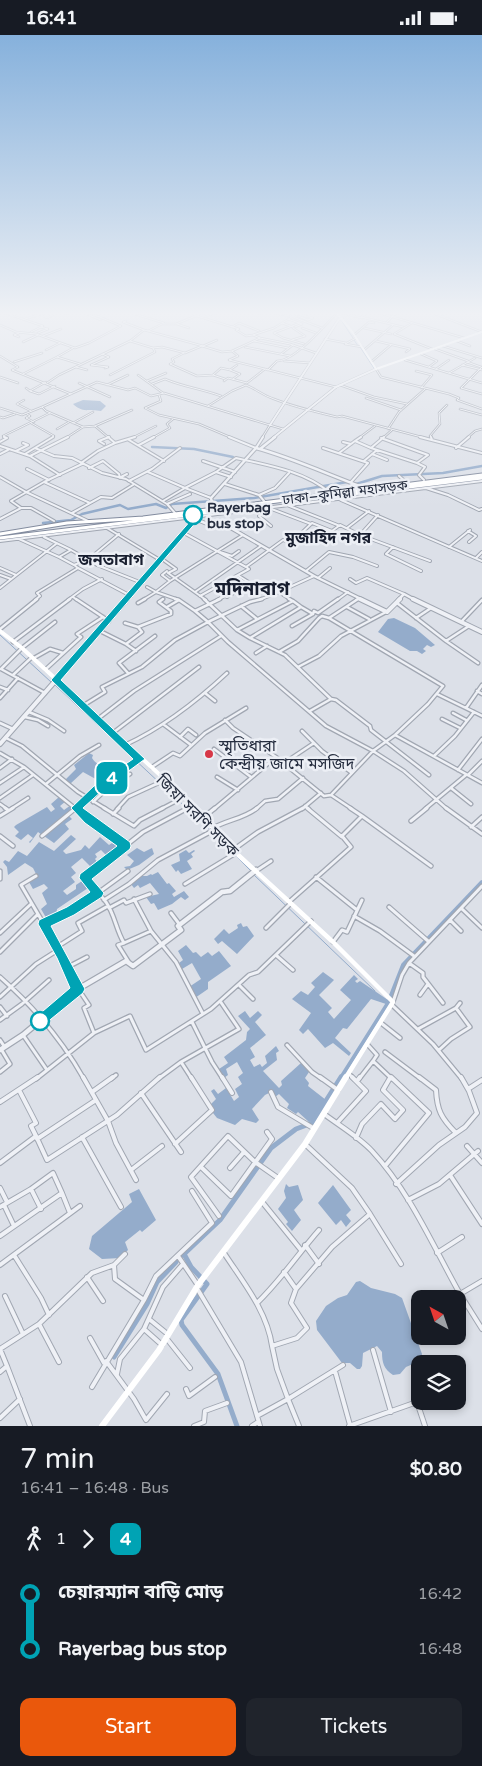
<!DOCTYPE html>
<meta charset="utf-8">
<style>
:root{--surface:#171b24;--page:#20242c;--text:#f1f3f6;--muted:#9ea1a6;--accent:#ea580c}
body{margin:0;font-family:"Varela Round","Noto Sans Bengali",sans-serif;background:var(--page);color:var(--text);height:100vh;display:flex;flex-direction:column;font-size:19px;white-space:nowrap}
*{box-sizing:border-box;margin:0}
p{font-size:16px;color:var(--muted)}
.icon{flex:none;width:28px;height:28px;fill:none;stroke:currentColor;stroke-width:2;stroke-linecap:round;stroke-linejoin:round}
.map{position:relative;height:1391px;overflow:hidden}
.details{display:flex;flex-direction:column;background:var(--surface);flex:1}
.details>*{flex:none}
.badge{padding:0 10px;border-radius:8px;font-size:18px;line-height:32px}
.needle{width:32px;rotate:320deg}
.controls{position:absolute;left:411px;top:1255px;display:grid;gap:10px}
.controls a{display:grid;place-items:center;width:55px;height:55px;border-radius:10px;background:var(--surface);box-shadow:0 2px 8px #0003;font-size:25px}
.map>.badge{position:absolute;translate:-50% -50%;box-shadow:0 0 0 2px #fff}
.legs{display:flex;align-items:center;gap:8px;height:55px;padding:0 20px;font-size:16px}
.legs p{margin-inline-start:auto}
.overview{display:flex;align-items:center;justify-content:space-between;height:85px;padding:0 20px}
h1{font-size:28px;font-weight:600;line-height:38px}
.cta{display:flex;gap:10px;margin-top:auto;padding:10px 20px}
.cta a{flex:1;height:58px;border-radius:10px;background:var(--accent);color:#fff;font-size:20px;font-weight:600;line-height:58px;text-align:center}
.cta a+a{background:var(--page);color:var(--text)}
ul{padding:0 20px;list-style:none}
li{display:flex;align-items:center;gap:18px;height:55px;font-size:19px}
li i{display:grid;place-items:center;width:8px;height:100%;margin:0 6px;background:currentColor}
li i::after{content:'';width:12px;height:12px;margin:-6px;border:4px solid;border-radius:50%;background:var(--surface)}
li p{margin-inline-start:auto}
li:first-child i{background:linear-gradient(#0000 50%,currentColor 0)}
li:last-child i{background:linear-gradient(currentColor 50%,#0000 0)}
.status{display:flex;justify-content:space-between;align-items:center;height:35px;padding:0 25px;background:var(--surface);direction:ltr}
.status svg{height:14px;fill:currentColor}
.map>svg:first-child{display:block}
.water{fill:#94accb}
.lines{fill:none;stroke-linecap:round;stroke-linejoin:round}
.stream{stroke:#94accb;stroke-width:1}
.canal-far2{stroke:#94accb;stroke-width:2.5}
.canal-far1{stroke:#94accb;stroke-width:4}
.canal{stroke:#94accb;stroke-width:5}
.minor-far4-casing{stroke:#a1a7b2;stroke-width:2.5}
.minor-far3-casing{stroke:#a1a7b2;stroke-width:4}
.minor-far2-casing{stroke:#a1a7b2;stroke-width:5}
.minor-far1-casing{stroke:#a1a7b2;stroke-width:5.5}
.minor-casing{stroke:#a1a7b2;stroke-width:6}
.tertiary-far3-casing{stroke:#a1a7b2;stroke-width:3}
.tertiary-far2-casing{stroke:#a1a7b2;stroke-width:4.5}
.tertiary-far1-casing{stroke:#a1a7b2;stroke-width:6}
.tertiary-casing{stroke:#a1a7b2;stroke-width:7}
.trunk-casing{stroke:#838c9f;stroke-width:5}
.minor-far4{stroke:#eff1f6;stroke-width:1}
.minor-far3{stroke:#eff1f6;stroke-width:2}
.minor-far2{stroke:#eff1f6;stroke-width:2.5}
.minor-far1{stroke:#eff1f6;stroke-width:3}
.minor{stroke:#eff1f6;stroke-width:4}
.tertiary-far3{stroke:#eff1f6;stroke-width:2}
.tertiary-far2{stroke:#eff1f6;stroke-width:2.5}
.tertiary-far1{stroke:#eff1f6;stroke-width:4}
.tertiary{stroke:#eff1f6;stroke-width:4.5}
.secondary-far3{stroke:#fff;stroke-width:2}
.secondary-far2{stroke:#fff;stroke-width:4}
.secondary-far1{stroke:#fff;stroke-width:4.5}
.secondary{stroke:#fff;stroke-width:6}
.trunk{stroke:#fff;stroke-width:3}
.line-1{fill:#00a3b4;stroke:#fff}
.stop-1-dot{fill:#fff;stroke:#00a3b4;stroke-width:2.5}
.poi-dot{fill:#d73747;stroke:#eceff5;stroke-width:2}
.labels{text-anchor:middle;stroke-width:5;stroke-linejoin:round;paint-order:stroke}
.far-street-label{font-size:14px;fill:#252d3f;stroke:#eceff5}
.far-stop-label{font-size:14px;font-weight:bold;fill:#252d3f;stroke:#eceff5;text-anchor:start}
.far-quarter-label{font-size:16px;font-weight:bold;fill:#181e2f;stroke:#eceff5}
.poi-label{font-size:16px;fill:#252d3f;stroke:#eceff5;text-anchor:start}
.street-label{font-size:16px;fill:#252d3f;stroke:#eceff5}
.quarter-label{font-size:19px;font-weight:bold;fill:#181e2f;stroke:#eceff5}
</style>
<div class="status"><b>16:41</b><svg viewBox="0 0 49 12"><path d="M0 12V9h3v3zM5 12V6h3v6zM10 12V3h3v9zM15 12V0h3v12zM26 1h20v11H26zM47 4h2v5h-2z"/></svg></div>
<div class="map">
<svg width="482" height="1391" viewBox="0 0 482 1391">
<rect width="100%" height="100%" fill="#dce0e8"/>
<path class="water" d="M83,365L100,366L106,371L101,376C90,374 82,378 73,369Z
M394,583L415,593L435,610L431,612L427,610L423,614L426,616L422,619L417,616H410L378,597L388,584Z
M89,718L93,720L92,723C96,729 98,729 104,729L102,732L111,742L101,747L83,737L70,749L65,745L76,734L74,730Z
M59,762L66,766L60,771L64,775L71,770L75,773L42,800L38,797L30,808L29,807L33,803L28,799L21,805L15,801L19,797L14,792L16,790L47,772L51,777L55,774L51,769Z
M69,781L72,784L65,789L69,794L54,808L44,801Z
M71,800L76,804L63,816L66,819L81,815L85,810L89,814L100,802L109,810L112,808L120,813L108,822L101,815L95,819L97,822L95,824L99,829L93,834L82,823L71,832L76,838L71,842L75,847L63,856L67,860L76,854V850L82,846L88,853L57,874L56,880L48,886L41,874L47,869L42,858L48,853L44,849L33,854L29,847L37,841L33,833L25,828L8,840L7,832L3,827L5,825L9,827L18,816L27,821L39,807L54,816Z
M137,813L144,817L152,813L154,819L139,830L127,835L124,832L130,831L134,826L127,820Z
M186,815L189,818L194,815L195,816L191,819L193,822L187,826L192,834L181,839L178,835L176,837L171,830L180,826L179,819Z
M158,837L167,849L169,848L176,856L172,859L174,862L184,856L189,862L185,865L181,862L172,869L158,875L154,868L151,869L146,862L159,859L150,848L140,853L138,850L134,853L131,849L141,841H147L151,839L152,840Z
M241,888L243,892L247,891L254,901L237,919L222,906L218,909L214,904L224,894L229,899L238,893L237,890Z
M186,910L193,918L196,917L201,922L208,917L212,921L219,916L231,931L208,947V954L195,963L189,952L201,944L192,928L182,934L179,928L183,925L178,916Z
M323,937L334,945L319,960L332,973L328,977L334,984L351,965L340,955L354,940L358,944L355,946L357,948L360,946L388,965L386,969L371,964L347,994L343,993L335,1003L351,1018L349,1021L333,1008L325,1013L308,994L303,999L299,995L311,978L292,964L301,956L308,960L315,952L311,948Z
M245,976L250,983L258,976L262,980L255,987L266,1000L250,1013L255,1022L250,1025L254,1032L260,1029L262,1032L267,1028L265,1021L276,1011L279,1016L276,1018L277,1025L263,1036L279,1053L282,1050L281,1046L301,1028L309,1037L305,1043L309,1048L308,1051L326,1065L314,1084L309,1087L298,1077L296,1079L287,1073L289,1069L279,1059L275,1062L269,1058L265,1060L252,1074L259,1085L256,1088L242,1084L235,1090L217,1083L213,1078L214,1073L210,1070L216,1064L211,1056L214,1054L218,1059L226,1053L234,1066L239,1062L235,1054L242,1049L238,1042L243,1038L237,1027L226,1034L228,1040L224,1043L219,1034L228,1028L224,1022L246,1005L247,997L250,994L238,981Z
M286,1149L289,1152L298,1150L303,1165L294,1175L301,1185L292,1196L286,1189L288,1187L278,1174L286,1163L284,1156Z
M333,1150L351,1175L346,1180L351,1186L346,1192L341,1185L336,1190L318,1168Z
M139,1154L156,1185L142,1197L140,1195L125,1207L128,1215L120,1223L102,1224L89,1214L92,1201L132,1167L129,1159Z
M360,1246L371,1253L395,1259L402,1263L422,1319L420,1326L406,1332L400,1339L393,1340C384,1334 382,1328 382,1317L377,1311L363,1318L362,1331L360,1334H357L350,1328H342L317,1295L316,1286L326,1271L338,1263L347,1260L356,1247Z"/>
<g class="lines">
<path class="stream" d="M341,285L353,303
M354,305L358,311
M360,312L374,333
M0,600L51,647
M54,649L210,795
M213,798L251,836
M253,839L375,956"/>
<path class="canal-far2" d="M152,412L194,414L233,422
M353,450L382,441L443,438L482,431
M43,488L71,485L82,479L120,470L128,474L156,469L166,473L172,469L254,463L347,447"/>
<path class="canal-far1" d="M340,1044L388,968L403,930L482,847"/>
<path class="canal" d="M184,1219L191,1232L207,1249L181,1285L182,1290L218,1339L237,1391
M183,1220L220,1185L271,1113L296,1094L312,1088L341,1042
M114,1322L147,1269L157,1247L176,1227"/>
<g class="minor-far4-casing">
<path id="minor-far4" d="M2,277L43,291L31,297
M31,277L39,280
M57,277L68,279
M82,277L101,285
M133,277L131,278L164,288
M148,277L155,279L162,277
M205,277L176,289H162L148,296L144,295L130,306L153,313L162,312L185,318L202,311L222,317L232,316
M255,277L261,279
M268,277L289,281
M300,277L274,293L253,300L260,303L232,316L238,321L229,325L336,352
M369,277L361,282L403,292
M376,277L464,303
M430,277L482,297
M459,277H470
M342,278L362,283
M87,279L92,277
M298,279L313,283L308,285
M41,280L47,283L57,278
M393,280L402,277
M197,281L239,294L236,295L246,301L253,300
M207,281L217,277
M298,281L308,285
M293,282L322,293
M25,284L48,277
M288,284L302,289
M126,286L123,287L144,295
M282,288L293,292
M386,288L393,281
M412,288L394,299L432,314
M177,289L189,293
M0,290L16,297L36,299L75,313L89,308L121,291L95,280L93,281
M232,292L239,288L259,296
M295,292L302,289
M293,293L305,301
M302,293L316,298
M364,293L391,299
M148,296L203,311
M19,298L14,300L19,302
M38,298L48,294L40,292
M274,298L283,303L304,309
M274,298L300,288
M354,300L369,287L374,288
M43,301L61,294
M260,303L290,309L316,318
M356,303L345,309L362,312
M325,304L346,308
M292,305L305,301
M254,306L288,313
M376,306L410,314L406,317
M457,306L470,311
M23,307L38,300
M203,311L217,305
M443,311L482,323
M245,312L290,321
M73,313L57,322L80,329
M435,314L468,326
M46,315L60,308
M364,315L393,290
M184,318L172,324L174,327L170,329L197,341L213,340L225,344
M102,319L109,322L91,330L108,332L105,333
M281,319L293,310
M421,319L437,326L429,332
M0,321L18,332L12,335L71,359
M405,325L482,348
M284,326L310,328
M14,327L42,318
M371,327L391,310
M467,327L481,332
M462,330L482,335
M76,332L87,335
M482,332L461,353L482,359
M376,334L381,342L449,359L459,363L457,365L482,374
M436,334L449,325
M230,335L240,339L233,344
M268,335L277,326C295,326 324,291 337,278
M416,336L432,340L421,353
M449,338L475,323
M23,339L57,322
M110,340L155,317L153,313
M138,340L163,358
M213,340L221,333L230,335L237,330
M0,342L18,348
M147,346L166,338
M224,346L228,343L247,348L265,334
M47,348L59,340L130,306
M79,348L110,362
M152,349L165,344C184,352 202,354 221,361
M107,350L128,340
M340,350L374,362L407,369
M26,353L30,356L46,347
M30,356L39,359L55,351
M159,360L161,366L145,373L159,380L199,389L232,403
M366,363L401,375
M17,369L31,376
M17,369L24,365
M208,371L232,356L246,350C256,354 264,361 274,364C295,372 316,377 337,382L342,381L425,403
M0,373L22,380L42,372
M460,374L482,380
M27,379L30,381L26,383L34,387
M0,382L3,383L15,379
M31,388L54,401L51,403
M73,388L93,377
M95,391L132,375
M57,394L69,387
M388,394L399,377L425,354
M7,403L3,401L50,378
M66,403L83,392
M107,403L109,402
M109,403L95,391L83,392L46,376L42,372L97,347L128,355L135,353L151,361L164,358L283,394
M132,403L156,391
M152,403L170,393L167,389L173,384
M262,403L270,390
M359,403L375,391
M383,403L392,395
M432,403L430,401L440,389L439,378L447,370
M467,403L475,396L482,394"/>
</g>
<g class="minor-far3-casing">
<path id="minor-far3" d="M229,402L256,413L263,402
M420,402L482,418
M431,402L432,405
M129,405L164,426
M355,406L361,402
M0,407L7,403L4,402
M343,407L351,409
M115,408L135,402
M104,409L99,406L109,402
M139,410L154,402
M0,411L30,421L60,440
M35,413L54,421L72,423L102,438L126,444L167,469L175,478
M323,413L368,428L351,447
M371,413L417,428L428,420L381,403
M456,413L469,402
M16,416L28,410L23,408
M339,418L355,406L371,413L384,402
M0,419L8,415
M25,419L53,402
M372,419L387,425
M30,421L68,402
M203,426L235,437
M364,426L377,415
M81,428L98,416L115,408L108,402
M417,428L425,432L419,440L424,445
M89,433L103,426L119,439L120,443
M27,434L49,445
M148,437L185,453
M216,437L231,442
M399,441L407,448
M0,442L26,457L88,486
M121,442L127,439
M129,446L152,434L180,413
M44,447L90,468
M225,449L259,460L264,466
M426,453L448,460L479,475L482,474
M259,460L275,453L289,438
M211,463L185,453L216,437L236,423C267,430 304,436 329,457
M341,465L482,526
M163,466L185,453
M167,469L190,459
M287,470L340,491
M21,473H31L54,486
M269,473L311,489
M257,475L263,479L259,481L271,491
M72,478L101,462L112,463L133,450
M0,484L21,473L11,466L44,447L82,429
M107,493L160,525
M347,493L369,476
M468,496L476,501L469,507
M184,498L246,532
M360,500L430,526
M19,504L59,522L71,515L44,502
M0,506L482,446
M393,512L386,519L421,536
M449,512L470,495
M71,515L97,530L142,548
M220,517L232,521L239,516
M59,522L74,530L89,524L119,499
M476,523L482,517
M162,524L176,534L168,538L206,565
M0,533L16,540
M78,533L131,561
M167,536L162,540L170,546L243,500
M306,536L329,517L353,522L377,531
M0,540L11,544
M318,543L330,533
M350,544L356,548L367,543L404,559
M147,552L156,557L170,546
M0,553L56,509
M195,557L261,511
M200,561L249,534L246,532L283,505L291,508L312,488L332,496L340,490L360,500L378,480
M73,562L77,565
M35,565L40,561L37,558L78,533L74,530
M68,565L83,554L102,544
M143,565L156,557L179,565
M217,565L225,561L227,562L250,548L239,541
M259,565L279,557
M291,565L279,557L314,541
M337,565L348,557
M356,565L359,563"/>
</g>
<g class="minor-far2-casing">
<path id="minor-far2" d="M76,564L109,586
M175,564L179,565
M204,564L237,595
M220,564L195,576L208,587L250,567L262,564
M289,564L293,566
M293,566L301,572L250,603L237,595Z
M138,568L145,564
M397,568L446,606
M241,571L257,584
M167,572L179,565L195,576
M301,572L313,579
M347,572L369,584
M416,583L431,573
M461,587L482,565
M125,588L138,592
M292,591L313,579L314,576L318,578L338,564
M469,591L446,606L478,628
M0,594L37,564
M100,596L126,609L142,597L138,592L171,579V576L159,567L163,564
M250,603L285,620L331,664L336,665L370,691L371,695L429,740
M13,607L70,564
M126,609L136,616
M279,617L298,606L319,583L322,581L329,583
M256,618L267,611
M34,623L50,614L63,618
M298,632L319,621L341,601L386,577
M1,634L22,613L55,587
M1,634L45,658
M46,634L81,602L77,599L103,582
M128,638L119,628L155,601
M13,640L31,623
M0,652L8,655
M477,656L482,659
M205,658L215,666
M437,659L482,681
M0,663L18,643
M84,670L105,657L102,652L142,632L175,605L208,587L228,607L326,691L373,716L404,736L447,774
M466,673L482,650
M310,676L331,664
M29,677L48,685L64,696
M453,678L466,685
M25,682L38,685L48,691
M99,683L134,656L221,601
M442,684L460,693
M225,685L233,693L276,722
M0,688L13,694
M163,689L191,710
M302,696L322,716L352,738
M114,697L199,632
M395,700L482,748
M180,702L188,694L196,700
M6,703L22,711L78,757L106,774
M125,710C162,693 197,666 227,638
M214,714L251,742
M0,718L24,732L0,748
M434,721L455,701L474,677
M284,728L314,708
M24,732L76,774
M152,732L173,718L180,721L205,698L246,673
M0,733L12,724
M458,735L482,704
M468,740L482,726
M217,742L238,755
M46,749L80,721L99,710
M451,753L471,769
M0,763L33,740
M93,767L111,750L130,739
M0,769L7,774
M305,771L309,774
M11,774L28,763
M75,774L99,752L140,724
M117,774L128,762L165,745
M161,774L184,762
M186,774L193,770
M214,774L276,722L324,761L331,760
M256,774L265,766L278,764L303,743
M302,774L321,758
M352,774L331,760L373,716L395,700L428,669L443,651L329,583L358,564
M425,774L466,740"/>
</g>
<g class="minor-far1-casing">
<path id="minor-far1" d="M5,773L8,775
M74,773L126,811
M104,773L134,791L140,785L163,773
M307,773L342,802
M446,773L482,799
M113,779L119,773
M0,781L13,773
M362,781L431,831
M204,782L215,773
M411,786L427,773
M471,792L482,782
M213,793C227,785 245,783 257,773
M0,801L13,811
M42,801L76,773
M233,815L258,797L303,773
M0,836V844
M256,836L271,826
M36,841L21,850L62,920L71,943L89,970L84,973L94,998L130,981L146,1015L211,974L249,940L258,937L311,886
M316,842L357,875
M185,849L236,818
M134,864L151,896
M104,865L129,849L158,825L214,795
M290,866L351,812L342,801L362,781L350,773
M389,872L428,906
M109,873L124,865L126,868L150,859
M461,873L482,893
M171,878L180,890
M354,881L380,896L414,921
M450,885L461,896
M44,889L80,871L128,836
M266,893L290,869
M0,898L31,869
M333,907L342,895L347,897L362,865
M124,908L151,896L176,927L203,979
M57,912L82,896L78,888L108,871
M0,917L38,879
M277,921L293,935
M128,926L118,910L124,908C116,895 115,880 106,867C100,859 92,851 85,843L143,797L188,773
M409,928L423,938V942L443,968
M66,933L87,922
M0,942C33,971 62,1005 84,1044
M239,950L253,964
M420,960L428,949
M0,962L36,929L58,915
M393,967L402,940L409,928L482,851
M392,970L433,1009L462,1044
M0,972L7,981
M0,985L22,969L49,945
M192,987L212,1027L223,1044
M381,988L400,1003
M418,994L456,973L460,968
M23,1000L47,1035
M0,1005L4,1011
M287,1010L312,1037L322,1044
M368,1010L377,1020L373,1026L392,1044
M439,1015L451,1004L470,992L456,973
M385,1017L421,1044
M181,1027L192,1044
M0,1037L10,1029L1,1014
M349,1039L354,1044
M36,1044L94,998
M111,1044L116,1040
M158,1044L181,1027L239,994L220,966
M359,1044L373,1026"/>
</g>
<g class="minor-casing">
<path id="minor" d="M83,1042L108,1086L116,1108L136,1145
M222,1042L232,1058
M320,1042L338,1055
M419,1042L436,1055C437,1075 441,1083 456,1098
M357,1046L360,1042
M468,1054L482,1045
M19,1055L36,1088L31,1091L36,1101
M92,1057L113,1042
M271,1057L278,1072L313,1093
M141,1058L181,1117
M0,1067L38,1042
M324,1079C340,1091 359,1102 372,1116C410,1157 433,1211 460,1259
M337,1088L366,1056L352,1042
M82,1102L121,1172
M356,1103L362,1089L381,1069L395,1084L403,1075L383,1055L390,1043
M37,1104L96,1065
M175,1109L212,1075L191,1042
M306,1110L352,1153L370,1179
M467,1111L482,1128
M0,1128L36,1101L47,1125L117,1080L160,1042
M385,1131L429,1078L391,1042
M201,1132L231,1161L272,1104L267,1097
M230,1133L244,1117
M131,1135L162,1111
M450,1140L482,1189
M396,1149L439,1110L465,1092L477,1078L469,1056L461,1042
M0,1153L7,1167
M31,1154L53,1138L62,1158
M408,1165L439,1149L478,1116
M263,1168L301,1215
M4,1170L14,1191
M0,1172L31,1154L41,1174
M219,1181L191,1142L228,1101L255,1127L278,1143
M0,1201L62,1158L70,1178
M305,1210L319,1229
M224,1218C243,1247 267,1276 272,1311
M437,1218L462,1202
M14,1220L41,1263L49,1280
M178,1221L197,1249
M0,1230L80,1171
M87,1242L103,1266
M482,1246L460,1259L482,1294
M296,1254L332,1212L370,1179L401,1229
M198,1255L241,1327L260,1391
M5,1261L23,1299
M144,1265L156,1241L212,1188L192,1156
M257,1268C280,1246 298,1219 319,1195
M149,1284L165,1297
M39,1289L59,1327
M90,1303L104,1328
M167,1304L190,1333
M162,1310L144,1294L163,1252L183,1229
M373,1315L391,1377
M106,1326L134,1364L146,1385L167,1359
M7,1331L0,1314L39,1289L92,1238L114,1230L125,1219
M335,1336L350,1390
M0,1337L7,1331L30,1391
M117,1339L120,1324L144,1294
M92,1352L144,1265L115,1244L114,1230
M186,1354L189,1361L215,1342
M417,1367L416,1361L420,1359
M257,1381L288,1364L277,1334L272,1311L297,1303L307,1293L291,1268L296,1254L284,1237
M0,1383L20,1364
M194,1391L204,1387L205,1376L227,1368
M252,1391L258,1387
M299,1391L288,1364L343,1330
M349,1391L417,1367L425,1391"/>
</g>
<g class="tertiary-far3-casing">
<path id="tertiary-far3" d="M270,390L339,284L342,283
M273,403L336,352L376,334"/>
</g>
<g class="tertiary-far2-casing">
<path id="tertiary-far2" d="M260,414L275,402
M213,472L211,463L256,413C293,423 329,440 365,453
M195,484L215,492L224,489L314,541L363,565
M126,565L195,484L194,482
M398,565L404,559L415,565"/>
</g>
<g class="tertiary-far1-casing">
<path id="tertiary-far1" d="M360,564L387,577L400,564
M413,564L482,597
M0,709L127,564"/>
</g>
<g class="tertiary-casing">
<path id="tertiary" d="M0,1015L23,1000L78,954L126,926L133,931L181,895L178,891L222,857L230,856L256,835"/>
</g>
<g class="trunk-casing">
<path id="trunk" d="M320,463L482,443
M0,499L67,488L143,483L482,440
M0,503L213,477"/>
</g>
<use href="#minor-far4" class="minor-far4"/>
<use href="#minor-far3" class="minor-far3"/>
<use href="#minor-far2" class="minor-far2"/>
<use href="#minor-far1" class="minor-far1"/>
<use href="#minor" class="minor"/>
<use href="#tertiary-far3" class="tertiary-far3"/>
<use href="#tertiary-far2" class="tertiary-far2"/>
<use href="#tertiary-far1" class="tertiary-far1"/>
<use href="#tertiary" class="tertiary"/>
<path class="secondary-far3" d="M336,277L353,298L376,334L482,297"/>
<path class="secondary-far2" d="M0,596L22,613L197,774"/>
<path class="secondary-far1" d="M195,773L236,818L333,907L393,967L345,1044"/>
<path class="secondary" d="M102,1391L159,1315L198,1250L305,1109L346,1042"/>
<use href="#trunk" class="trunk"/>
</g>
<linearGradient id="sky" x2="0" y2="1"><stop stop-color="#86b1dc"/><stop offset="0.59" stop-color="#eff1f5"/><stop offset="1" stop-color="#eff1f5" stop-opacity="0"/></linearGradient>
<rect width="482" height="472" fill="url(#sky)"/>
<path class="line-1" d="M191,478H196L198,485L61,645L145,724L103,755L83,773L130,807L131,811L130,814L92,844L104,858L102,862L74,880L51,891L85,954L83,958L40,993L36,991L34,986L36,982L70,953L57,923L38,889L39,885L67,872L90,857L79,843L80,839L117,811L85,788L71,773L96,749L133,724L51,645L192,484Z"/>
<g class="stop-1-dot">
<circle cx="193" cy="480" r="9"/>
<circle cx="40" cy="986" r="9"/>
</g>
<circle class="poi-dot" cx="209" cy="719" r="5"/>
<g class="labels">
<g class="far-street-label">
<text transform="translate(345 457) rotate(-7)" y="5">ঢাকা–কুমিল্লা মহাসড়ক</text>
</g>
<g class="far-stop-label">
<text x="207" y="477">Rayerbag<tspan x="207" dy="16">bus stop</tspan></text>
</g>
<g class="far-quarter-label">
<text x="328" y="508">মুজাহিদ নগর</text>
<text x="111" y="530">জনতাবাগ</text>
</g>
<g class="poi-label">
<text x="219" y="716">স্মৃতিধারা<tspan x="219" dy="18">কেন্দ্রীয় জামে মসজিদ</tspan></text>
</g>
<g class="street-label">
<text transform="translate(198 780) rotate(45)" y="6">জিয়া সরণি সড়ক</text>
</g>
<g class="quarter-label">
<text x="252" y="560">মদিনাবাগ</text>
</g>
</g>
</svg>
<div class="controls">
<a><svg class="needle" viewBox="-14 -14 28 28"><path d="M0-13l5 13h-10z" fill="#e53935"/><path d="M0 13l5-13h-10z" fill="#9ea1a6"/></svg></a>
<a><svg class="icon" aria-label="layers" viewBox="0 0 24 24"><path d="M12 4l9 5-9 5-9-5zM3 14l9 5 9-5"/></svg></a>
</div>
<b class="badge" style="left:112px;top:743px;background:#00a3b4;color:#fff">4</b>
</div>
<section class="details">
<div class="overview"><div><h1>7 min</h1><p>16:41 – 16:48 · Bus</p></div><b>$0.80</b></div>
<div class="legs"><svg class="icon" aria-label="walk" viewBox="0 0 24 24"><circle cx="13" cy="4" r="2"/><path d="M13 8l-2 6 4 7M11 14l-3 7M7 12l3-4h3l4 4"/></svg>1<svg class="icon" aria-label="forward" viewBox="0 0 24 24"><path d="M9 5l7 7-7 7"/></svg><b class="badge" style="background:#00a3b4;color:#fff">4</b></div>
<ul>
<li><i style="color:#00a3b4"></i><b>চেয়ারম্যান বাড়ি মোড়</b><p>16:42</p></li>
<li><i style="color:#00a3b4"></i><b>Rayerbag bus stop</b><p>16:48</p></li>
</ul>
<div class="cta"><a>Start</a><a>Tickets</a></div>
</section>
